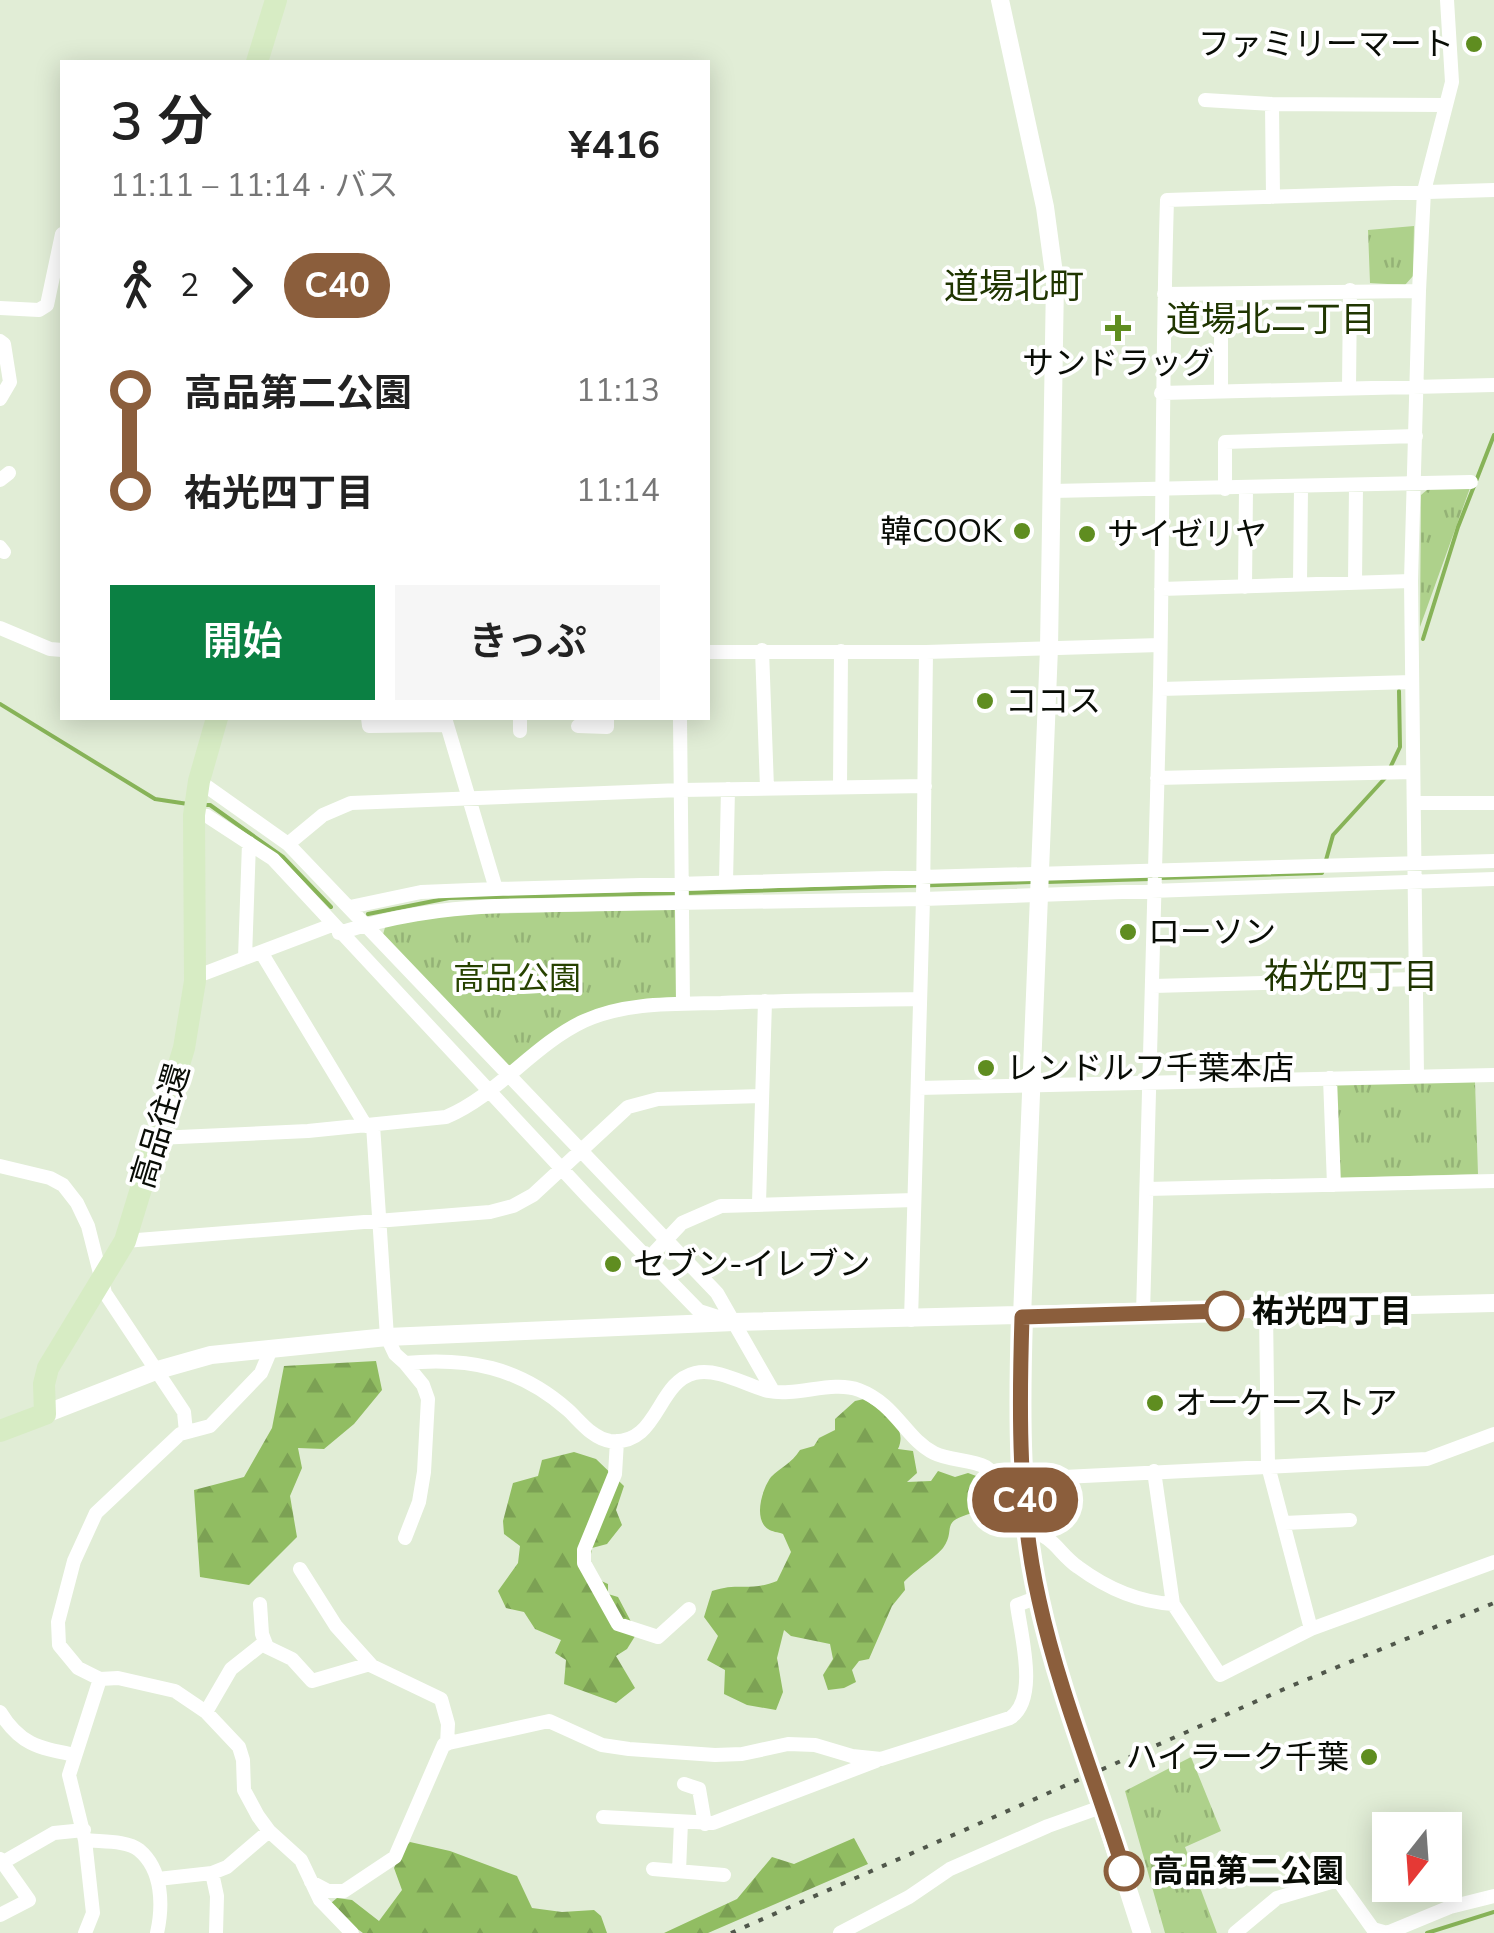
<!DOCTYPE html>
<html lang="ja">
<meta charset="utf-8">
<style>
:root{--surface:#fff;--page:#f6f6f6;--text:#222;--muted:#767676;--accent:#0b8043}
body{margin:0;font-family:"Nunito Sans","Noto Sans JP",sans-serif;background:var(--page);color:var(--text);height:100vh;display:flex;flex-direction:column;font-size:38px;white-space:nowrap}
*{box-sizing:border-box;margin:0}
p{font-size:32px;color:var(--muted)}
.icon{flex:none;width:55px;height:55px;fill:none;stroke:currentColor;stroke-width:2;stroke-linecap:round;stroke-linejoin:round}
.map{position:relative;flex:1;overflow:hidden}
.panel{position:absolute;left:60px;top:60px;width:650px;height:660px;display:flex;flex-direction:column;background:var(--surface);border-radius:0px;box-shadow:0 5px 25px #0003}
.panel>*{flex:none}
.badge{padding:0 20px;border-radius:32px;font-size:35px;line-height:65px}
.needle{width:65px;rotate:197deg}
.tools{position:absolute;left:1372px;top:1812px;display:grid;gap:20px}
.tools a{display:grid;place-items:center;width:90px;height:90px;border-radius:0px;background:var(--surface);box-shadow:0 5px 25px #0003;font-size:50px}
.map>.badge{position:absolute;translate:-50% -50%;box-shadow:0 0 0 5px #fff}
.legs{display:flex;align-items:center;gap:15px;height:110px;padding:0 50px;font-size:32px}
.legs p{margin-inline-start:auto}
.head{display:flex;align-items:center;justify-content:space-between;height:170px;padding:0 50px}
h1{font-size:55px;font-weight:600;line-height:75px}
.button{display:flex;gap:20px;margin-top:auto;padding:20px 50px}
.button a{flex:1;height:115px;border-radius:0px;background:var(--accent);color:#fff;font-size:40px;font-weight:600;line-height:115px;text-align:center}
.button a+a{background:var(--page);color:var(--text)}
ul{padding:0 50px;list-style:none}
li{display:flex;align-items:center;gap:35px;height:100px;font-size:38px}
li i{display:grid;place-items:center;width:15px;height:100%;margin:0 12px;background:currentColor}
li i::after{content:'';width:25px;height:25px;margin:-12px;border:8px solid;border-radius:50%;background:var(--surface)}
li p{margin-inline-start:auto}
li:first-child i{background:linear-gradient(#0000 50%,currentColor 0)}
li:last-child i{background:linear-gradient(currentColor 50%,#0000 0)}
.map>svg:first-child{display:block}
.grass{fill:url(#grass-tufts)}
.forest{fill:url(#forest-firs)}
.lines{fill:none;stroke-linecap:round;stroke-linejoin:round}
.stream{stroke:#87b358;stroke-width:4}
.minor{stroke:#fff;stroke-width:14}
.tertiary{stroke:#fff;stroke-width:18}
.primary{stroke:#d7ecc4;stroke-width:22}
.rail{stroke:#50574b;stroke-width:4;stroke-dasharray:5 10;stroke-linecap:butt}
.line-1-casing{stroke:#fff;stroke-width:22}
.line-1{stroke:#8b5e3c;stroke-width:15}
.poi-dot{fill:#5f8d20;stroke:#fff;stroke-width:4}
.stop-1-dot{fill:#fff;stroke:#8b5e3c;stroke-width:5}
.labels{text-anchor:middle;stroke-width:8;stroke-linejoin:round;paint-order:stroke}
.poi-label{font-size:32px;fill:#090d06;stroke:#fff;text-anchor:start}
.park-label{font-size:32px;fill:#274200;stroke:#fff}
.street-label{font-size:32px;fill:#090d06;stroke:#fff}
.stop-label{font-size:32px;font-weight:bold;fill:#090d06;stroke:#fff;text-anchor:start}
.neighbourhood-label{font-size:35px;fill:#203601;stroke:#fff}
</style>
<div class="map">
<svg width="1494" height="1933" viewBox="0 0 1494 1933">
<defs>
<pattern id="grass-tufts" width="24" height="20" patternUnits="userSpaceOnUse" patternTransform="scale(2.5)"><rect width="24" height="20" fill="#aed18b"/><path d="M3 7l-1-3M5 7V3M7 7l1-3M15 17l-1-3M17 17v-4M19 17l1-3" fill="none" stroke="#94b276"/></pattern>
<pattern id="forest-firs" width="22" height="20" patternUnits="userSpaceOnUse" patternTransform="scale(2.5)"><rect width="22" height="20" fill="#91bd62"/><path d="M5 1l3.5 6h-7zM16 11l3.5 6h-7z" fill="#7ca154"/></pattern>
</defs>
<rect width="100%" height="100%" fill="#e1edd6"/>
<path class="grass" d="M1414,226L1413,276L1405,285L1370,283L1368,230Z
M1470,488L1420,627L1421,495L1428,489Z
M677,909L678,999L565,1025L507,1068L382,938L386,924L437,915Z
M1475,1082L1478,1174L1340,1178L1336,1084Z
M1191,1757L1221,1831L1185,1847L1217,1933H1165L1125,1791Z"/>
<path class="forest" d="M376,1361L382,1390L354,1424L324,1449L298,1448L302,1468L290,1496L297,1537L249,1585L200,1577L194,1490L244,1477L272,1428L284,1366Z
M864,1399C882,1412 909,1425 898,1449L913,1451L917,1473L907,1482L931,1481L938,1471L955,1477L968,1473L979,1477L983,1498L973,1513C938,1522 957,1529 943,1548C937,1556 913,1572 904,1582L905,1590L892,1606L869,1659L859,1661L852,1670L856,1682L844,1688L828,1690L823,1675L833,1659L830,1644L791,1636L784,1630L777,1658L783,1692L776,1710L747,1705L724,1694L725,1670L707,1660L718,1636L704,1617L712,1591C738,1582 750,1592 777,1581L791,1552L783,1534C778,1532 772,1532 768,1529C753,1519 762,1489 771,1477C781,1467 791,1464 800,1450L814,1446L819,1438L835,1430V1419L855,1401Z
M574,1452L596,1459L624,1486L616,1510L622,1525L607,1544L592,1548L590,1560L597,1579L608,1584V1594L618,1597L637,1633L627,1649L616,1656L635,1688L616,1703L564,1684L566,1660L555,1653L561,1640L535,1629L524,1612L506,1608L498,1591L518,1563L520,1546L504,1534L503,1521L513,1483L538,1476L542,1460Z
M854,1838L868,1864L708,1933H664L737,1899L772,1857L794,1864Z
M410,1842L450,1851L517,1876L532,1908L562,1912L594,1910L601,1916L607,1933H363L335,1913L331,1903L337,1898L352,1900L379,1921L402,1890L394,1868L403,1849Z"/>
<g class="lines">
<path class="stream" d="M1423,639L1458,527L1494,435
M0,704L155,799L188,804
M1390,768L1400,747L1399,691
M202,805H210L283,857L331,907
M1326,860L1333,835L1386,777
M1160,878L1322,873L1323,869
M1046,882L1151,879
M686,893L1031,882
M368,914L449,898L676,893
M1427,1933L1494,1912"/>
<path class="minor" d="M1205,100L1272,104L1444,105
M1272,104L1273,197
M1164,294L1419,291
M1221,295V391
M0,308L39,310L47,305L62,234
M0,341L4,344L10,382L0,399
M1349,388L1350,290
M1161,393L1494,385
M0,480L9,473
M1225,489V442L1416,436
M1052,491L1471,482
M0,547L4,552
M1355,583L1356,486
M1300,584L1301,487
M1245,587L1246,489
M1161,589L1411,581
M0,628L50,649L62,650
M762,650L767,788
M708,652H926L1160,645
M1160,689L1412,682
M368,718L369,726L447,725
M445,718L496,889
M520,718V731
M680,718L683,1004
M578,726L607,727V718
M1157,778L1413,772
M199,781L288,844L717,1293L773,1391
M840,787L841,651
M1414,803H1494
M194,815L207,816L273,859L588,1197L699,1311L724,1319
M288,844L323,815L351,803L681,790L925,786
M726,882L728,789
M350,907L421,892L496,889L1494,861
M339,933C392,916 440,909 495,906L923,899L1494,879
M261,952L366,1126
M245,958L249,843
M195,977L332,925
M1153,986L1416,979
M1417,1076L1411,581L1419,291L1424,191L1452,82L1447,0
M1330,1078L1334,1185
M918,1088L1494,1075
M373,1125L387,1337L395,1354L405,1363C468,1357 519,1367 568,1410C580,1421 592,1438 610,1441C659,1446 656,1382 695,1373C719,1368 745,1385 768,1391C797,1397 832,1380 859,1390C896,1404 905,1438 934,1453C950,1461 970,1459 986,1467C992,1471 997,1477 1003,1482C1009,1485 1018,1488 1024,1491
M157,1138L308,1131L446,1117C498,1095 533,1045 584,1021C625,1002 676,1004 721,1003C787,1000 854,1000 920,999
M0,1166L50,1178L63,1185L77,1203L88,1226L105,1293L184,1412L186,1432
M1147,1189L1494,1181
M759,1203L765,1001
M125,1241L490,1212L513,1206L533,1195L628,1107L658,1099L762,1096
M649,1258L682,1223L721,1206L914,1200
M1143,1314C1147,1104 1156,895 1160,685C1163,523 1162,362 1167,200L1494,190
M911,1320L923,899L926,652
M272,1347L261,1373L210,1426L180,1434L96,1513L74,1561L58,1622L59,1645L78,1668L100,1679L118,1678L175,1691L206,1712L239,1747L243,1760L244,1790L258,1816L269,1831L301,1860L320,1900L352,1933
M617,1441L615,1474L584,1550V1563L618,1624L658,1637L689,1609
M1154,1471L1173,1604L1220,1675L1311,1629L1268,1466L1266,1310
M1023,1479L1427,1459L1494,1434
M1284,1523L1350,1520
M1028,1531C1054,1535 1058,1553 1078,1567C1105,1587 1138,1602 1173,1604
M405,1538L419,1502L424,1472L428,1399L423,1385L405,1363
M300,1569L336,1626L372,1666L441,1699L448,1724L447,1744
M260,1604L262,1634L267,1647L292,1659L312,1681L370,1664
M1311,1629L1494,1562
M100,1679L69,1775L85,1840C100,1842 127,1840 139,1850C163,1870 163,1906 157,1933
M0,1712C20,1745 39,1748 75,1755
M206,1712L231,1669L265,1642
M684,1784L699,1789L705,1824
M603,1817L713,1823L876,1761
M85,1840L93,1913L85,1933
M0,1859L29,1900L0,1915
M0,1864L54,1833L84,1830
M653,1869L724,1875
M679,1871L681,1822
M212,1873L217,1896L216,1933
M158,1879L212,1873L227,1867L269,1831
M311,1882L328,1891H344L395,1857L444,1744L549,1721L602,1745L629,1749L715,1755L742,1754L788,1744L815,1745L852,1756L881,1759L1010,1718C1039,1699 1021,1636 1017,1605L1038,1597
M840,1933L909,1897L950,1869L1048,1826L1104,1806
M1235,1933L1277,1898L1338,1880L1373,1929L1387,1933L1450,1907L1494,1896"/>
<path class="tertiary" d="M1000,0L1045,207L1055,281L1049,648L1022,1317L1021,1448L1026,1513L1038,1597L1055,1663L1142,1933
M45,1414L158,1370L211,1355L387,1337L734,1322L1494,1303"/>
<path class="primary" d="M257,62L276,0
M0,1431L45,1414L44,1384L48,1368L125,1241L184,1048L195,981L194,815L199,781L217,718"/>
<path class="rail" d="M731,1933L1291,1686L1494,1603"/>
</g>
<g class="lines">
<g class="line-1-casing">
<path id="line-1" d="M1124,1871C1096,1781 1059,1692 1039,1600C1018,1508 1019,1411 1022,1317L1224,1311"/>
</g>
<use href="#line-1" class="line-1"/>
</g>
<g class="poi-dot">
<circle cx="1474" cy="44" r="10"/>
<path d="M1113 313h10v10h10v10h-10v10h-10v-10h-10v-10h10z"/>
<circle cx="1022" cy="531" r="10"/>
<circle cx="1087" cy="534" r="10"/>
<circle cx="985" cy="701" r="10"/>
<circle cx="1128" cy="932" r="10"/>
<circle cx="986" cy="1068" r="10"/>
<circle cx="613" cy="1264" r="10"/>
<circle cx="1155" cy="1403" r="10"/>
<circle cx="1369" cy="1757" r="10"/>
</g>
<g class="stop-1-dot">
<circle cx="1224" cy="1311" r="18"/>
<circle cx="1124" cy="1871" r="18"/>
</g>
<g class="labels">
<g class="poi-label">
<text x="1454" y="55" text-anchor="end">ファミリーマート</text>
<text x="1118" y="374" text-anchor="middle">サンドラッグ</text>
<text x="1002" y="542" text-anchor="end">韓COOK</text>
<text x="1107" y="545">サイゼリヤ</text>
<text x="1005" y="712">ココス</text>
<text x="1148" y="943">ローソン</text>
<text x="1006" y="1079">レンドルフ千葉本店</text>
<text x="633" y="1275">セブン-イレブン</text>
<text x="1175" y="1414">オーケーストア</text>
<text x="1349" y="1768" text-anchor="end">ハイラーク千葉</text>
</g>
<g class="park-label">
<text x="517" y="989">高品公園</text>
</g>
<g class="street-label">
<text transform="translate(160 1126) rotate(-73)" y="11">高品往還</text>
</g>
<g class="stop-label">
<text x="1252" y="1322">祐光四丁目</text>
<text x="1152" y="1882">高品第二公園</text>
</g>
<g class="neighbourhood-label">
<text x="1014" y="298">道場北町</text>
<text x="1271" y="331">道場北二丁目</text>
<text x="1351" y="988">祐光四丁目</text>
</g>
</g>
</svg>
<div class="tools">
<a><svg class="needle" viewBox="-14 -14 28 28"><path d="M0-13l5 13h-10z" fill="#e53935"/><path d="M0 13l5-13h-10z" fill="#767676"/></svg></a>
</div>
<b class="badge" style="left:1025px;top:1500px;background:#8b5e3c;color:#fff">C40</b>
<section class="panel">
<div class="head"><div><h1>3 分</h1><p>11:11 – 11:14 · バス</p></div><b>¥416</b></div>
<div class="legs"><svg class="icon" aria-label="walk" viewBox="0 0 24 24"><circle cx="13" cy="4" r="2"/><path d="M13 8l-2 6 4 7M11 14l-3 7M7 12l3-4h3l4 4"/></svg>2<svg class="icon" aria-label="forward" viewBox="0 0 24 24"><path d="M9 5l7 7-7 7"/></svg><b class="badge" style="background:#8b5e3c;color:#fff">C40</b></div>
<ul>
<li><i style="color:#8b5e3c"></i><b>高品第二公園</b><p>11:13</p></li>
<li><i style="color:#8b5e3c"></i><b>祐光四丁目</b><p>11:14</p></li>
</ul>
<div class="button"><a>開始</a><a>きっぷ</a></div>
</section>
</div>
